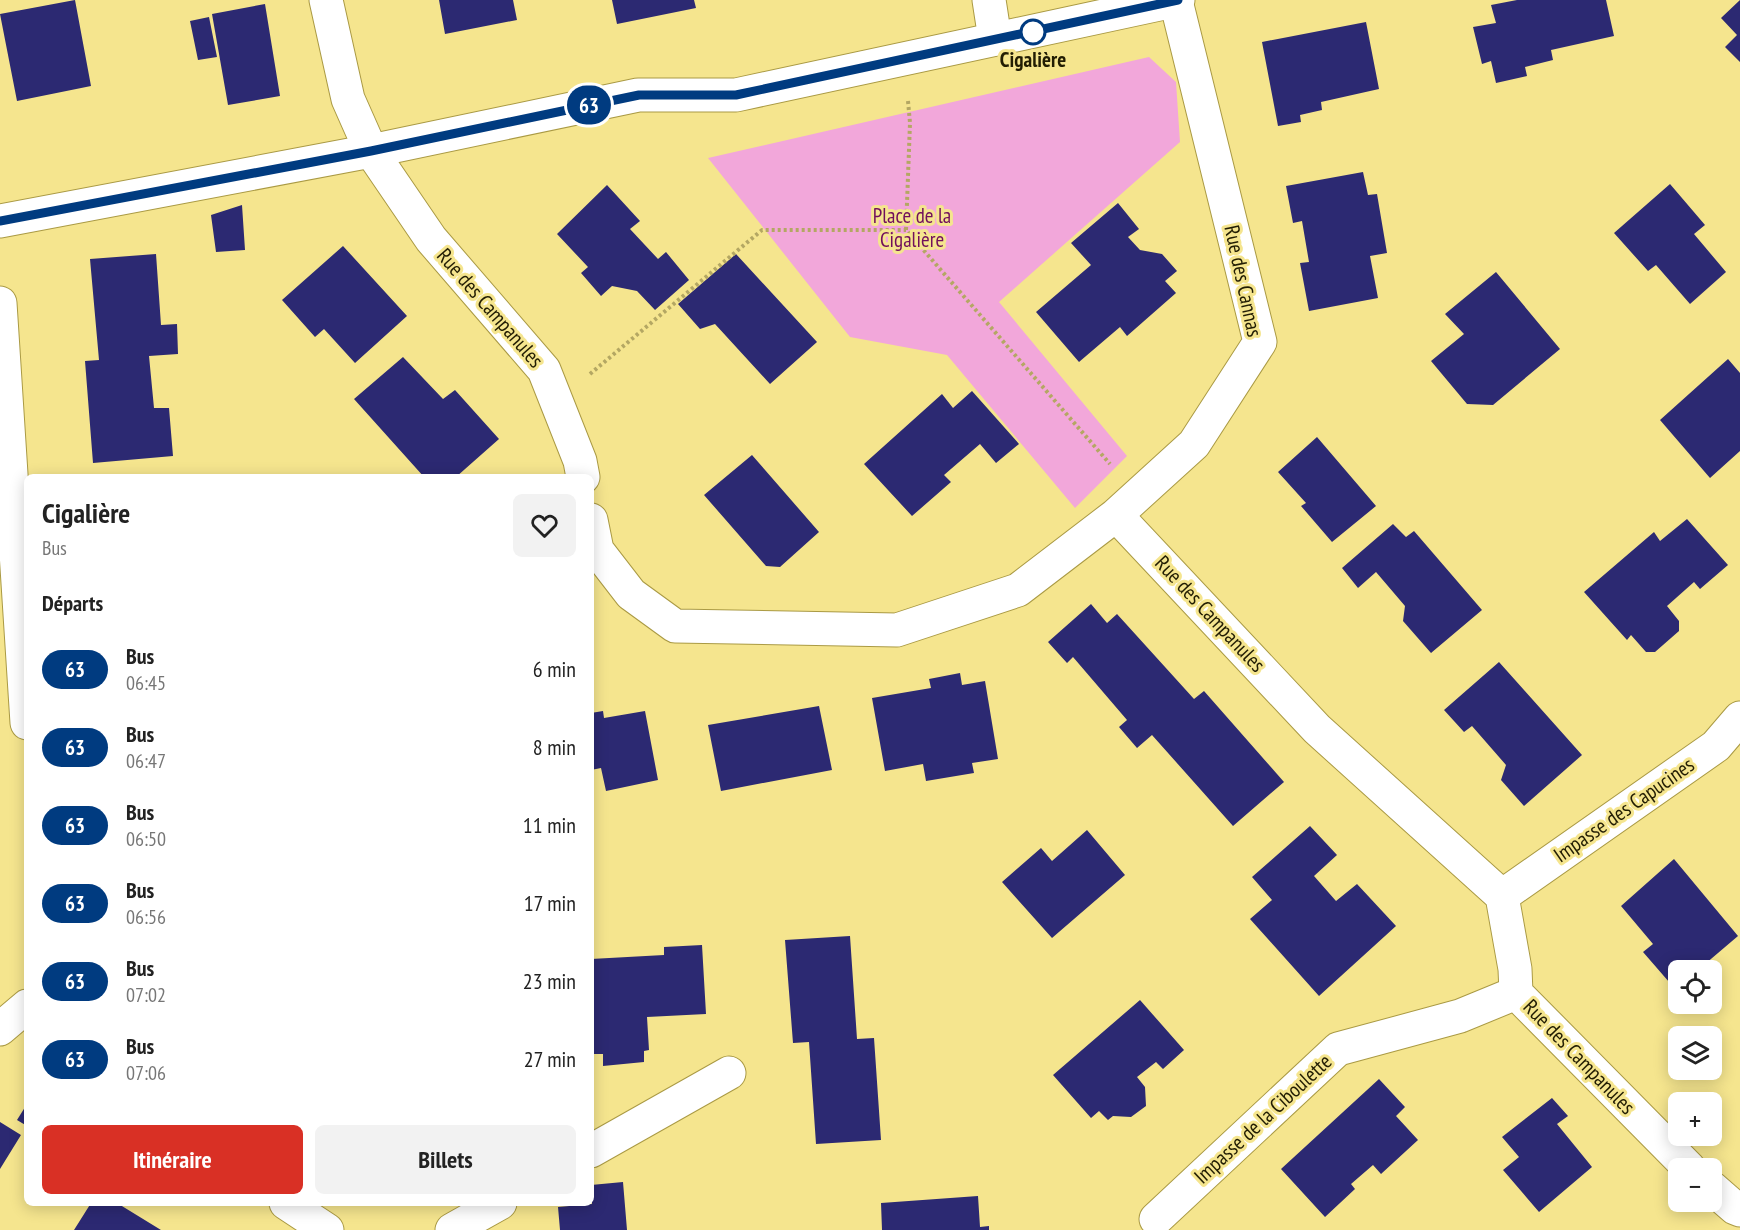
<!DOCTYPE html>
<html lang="fr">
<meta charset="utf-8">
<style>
:root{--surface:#fff;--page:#f2f2f2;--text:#222;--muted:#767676;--accent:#d93025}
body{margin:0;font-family:"PT Sans Narrow",sans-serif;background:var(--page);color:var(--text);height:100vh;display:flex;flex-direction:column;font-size:22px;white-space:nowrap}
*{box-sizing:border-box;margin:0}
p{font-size:20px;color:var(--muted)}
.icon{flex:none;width:33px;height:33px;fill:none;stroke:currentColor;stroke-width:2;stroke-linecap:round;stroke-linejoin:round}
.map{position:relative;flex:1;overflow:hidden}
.details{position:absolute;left:24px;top:474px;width:570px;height:732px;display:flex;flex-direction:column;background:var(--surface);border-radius:9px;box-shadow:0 3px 15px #0003}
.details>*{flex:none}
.badge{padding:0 12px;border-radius:20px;font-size:21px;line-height:39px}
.fabs{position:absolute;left:1668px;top:960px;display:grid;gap:12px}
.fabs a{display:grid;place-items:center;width:54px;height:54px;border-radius:9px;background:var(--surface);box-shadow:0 3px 15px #0003;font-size:30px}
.map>.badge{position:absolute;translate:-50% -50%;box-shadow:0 0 0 3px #fff}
h2{padding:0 18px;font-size:22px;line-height:54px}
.round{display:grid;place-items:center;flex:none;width:63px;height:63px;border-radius:9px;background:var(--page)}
.overview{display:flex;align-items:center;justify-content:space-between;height:102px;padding:0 18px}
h1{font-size:28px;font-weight:800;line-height:45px}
.action{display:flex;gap:12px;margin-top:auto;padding:12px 18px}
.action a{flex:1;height:69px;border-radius:9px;background:var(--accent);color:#fff;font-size:24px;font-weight:800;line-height:69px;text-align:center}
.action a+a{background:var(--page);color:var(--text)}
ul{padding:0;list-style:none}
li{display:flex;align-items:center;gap:18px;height:78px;padding:0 18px}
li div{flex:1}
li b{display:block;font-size:22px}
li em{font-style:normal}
li .badge{min-width:66px;font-weight:700;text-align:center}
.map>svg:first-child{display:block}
.green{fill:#f2a7da}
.building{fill:#2c2972}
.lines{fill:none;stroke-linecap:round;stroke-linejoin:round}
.minor-casing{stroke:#aa9a44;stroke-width:35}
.tertiary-casing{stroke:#aa9a44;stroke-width:35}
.path{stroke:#b4a763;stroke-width:4;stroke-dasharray:3 3;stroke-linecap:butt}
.minor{stroke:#fff;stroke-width:33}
.tertiary{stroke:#fff;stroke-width:33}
.line-casing{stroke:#fff;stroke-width:14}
.line{stroke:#003b80;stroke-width:9}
.stop-dot{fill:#fff;stroke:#003b80;stroke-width:3}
.labels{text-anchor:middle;stroke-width:6;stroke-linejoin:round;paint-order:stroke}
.stop-label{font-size:21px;font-weight:bold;fill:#221d03;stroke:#f5e58e}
.park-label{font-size:21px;fill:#710f5c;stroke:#f5e58e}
.street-label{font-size:21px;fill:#221d03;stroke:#f5e58e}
</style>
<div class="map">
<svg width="1740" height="1230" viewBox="0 0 1740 1230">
<rect width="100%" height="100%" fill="#f5e58e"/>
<path class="green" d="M1149,57L1176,82L1180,142L999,302L1127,456L1075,508L947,355L850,337L708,158Z"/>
<path class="building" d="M75,0L91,86L17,101L0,14Z
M439,0H513L517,20L445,34Z
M612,0H694L696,8L617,24Z
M1517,0H1606L1614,36L1551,50L1553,60L1525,67L1527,76L1496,83L1491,61L1482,64L1473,27L1496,23L1491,5Z
M1740,0V62L1725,47L1737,35L1721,18Z
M265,4L280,96L228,105L212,14Z
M209,17L217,57L198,60L190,21Z
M1366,22L1379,89L1321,102L1322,110L1300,115L1301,122L1278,126L1262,42Z
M1363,172L1368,195L1377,194L1387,253L1370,256L1378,298L1309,311L1300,263L1309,262L1302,221L1293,223L1286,186Z
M1670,184L1705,225L1694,234L1726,272L1690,304L1656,265L1648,271L1614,233Z
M607,185L640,221L630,229L658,259L666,252L689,280L655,310L637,291L612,286L601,296L581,273L588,267L557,234Z
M1118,203L1139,229L1128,237L1140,250L1162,254L1177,271L1165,281L1176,293L1127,336L1120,327L1079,362L1036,312L1091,265L1071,243Z
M242,205L245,250L216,252L211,215Z
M343,246L407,316L355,363L324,329L315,337L282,300Z
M156,254L161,325L177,324L178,354L149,356L154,408H169L173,456L93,463L85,361L99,360L90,259Z
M736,254L817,342L770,384L715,324L700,329L678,304Z
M1496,272L1560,349L1493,405L1467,404L1431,361L1464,334L1445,314Z
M403,357L443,399L455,390L499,439L456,477H424L354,399Z
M1728,359L1740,373V451L1710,478L1660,420Z
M972,391L1019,444L996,463L980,444L944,475L951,482L912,516L864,464L942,394L953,408Z
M1317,437L1376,506L1332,542L1301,506L1306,503L1278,472Z
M752,455L819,532L780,567L766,566L704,495Z
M1687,519L1728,565L1700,589L1694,582L1667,606L1679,621V631L1655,652H1646L1631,635L1627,640L1584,592L1654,532L1660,541Z
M1393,524L1406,537L1414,531L1482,610L1431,653L1403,621L1405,606L1376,572L1358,588L1342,568Z
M1091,604L1107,623L1117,614L1194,699L1204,691L1284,782L1233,826L1152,735L1137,748L1119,727L1127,720L1073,657L1067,663L1048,642Z
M1499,662L1582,755L1524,806L1501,780L1506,765L1472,726L1464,732L1444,710Z
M960,673L962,685L985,681L998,759L972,763L974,773L926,781L923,764L885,771L872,698L931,688L929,679Z
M819,706L832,770L721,791L708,725Z
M603,711L604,718L645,711L658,780L606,791L601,768L591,770V713Z
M1310,826L1337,855L1314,876L1336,901L1357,884L1396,926L1319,996L1250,919L1272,900L1252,877Z
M1087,830L1125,875L1052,938L1002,882L1041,848L1052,861Z
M1674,859L1738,936L1698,970H1678V987L1676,990L1643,952L1653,944L1621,906Z
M850,936L857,1039L874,1038L881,1140L816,1144L809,1042L793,1043L785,940Z
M702,945L706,1014L647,1017L649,1050L644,1051V1062L603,1066V1054H591V959L664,955V947Z
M1140,1000L1184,1050L1163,1069L1156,1062L1137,1077L1145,1087L1146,1106L1131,1117L1113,1116L1108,1120L1099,1111L1091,1118L1053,1075Z
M1379,1079L1405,1107L1396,1116L1418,1140L1381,1174L1373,1165L1351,1184L1355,1189L1325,1217L1281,1169Z
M1552,1098L1568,1116L1557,1124L1592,1167L1539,1212L1503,1170L1519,1157L1502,1137Z
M27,1104V1126L17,1120Z
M0,1122L21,1135L0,1169Z
M623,1182L627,1230H560L558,1207L592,1204L591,1185Z
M978,1196L980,1227L989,1226V1230H882L881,1203Z
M91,1203H117L161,1230H74Z"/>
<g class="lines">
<g class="minor-casing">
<path id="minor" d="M326,0L348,99L371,151L431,239L544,370L580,461L583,477
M989,0L995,39
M0,303L27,723
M1116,515L1194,444L1260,342L1176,1
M591,520L597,550L631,594L675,626L897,630L1018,590L1116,515L1317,729L1502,896L1515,969L1516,993L1689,1168
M1502,896L1716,746L1740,718
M0,1029L27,1006
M591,1151L729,1073
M1712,1188L1735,1208L1740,1210
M286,1203L327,1230
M1156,1219L1338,1049L1460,1016L1516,993
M452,1230L500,1203"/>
</g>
<g class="tertiary-casing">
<path id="tertiary" d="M0,221L371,151L638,95H736L1178,0"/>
</g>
<path class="path" d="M908,101L910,123L906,230L1110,464
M590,374L762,230H906"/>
<use href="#minor" class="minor"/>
<use href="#tertiary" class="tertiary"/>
</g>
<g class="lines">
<g class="line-casing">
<path id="line" d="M0,221L371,151L639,95H736L1178,0"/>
</g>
<use href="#line" class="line"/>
</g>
<circle class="stop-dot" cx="1033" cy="32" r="12"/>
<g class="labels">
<g class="stop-label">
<text x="1033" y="67">Cigalière</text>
</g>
<g class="park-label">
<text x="912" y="223">Place de la<tspan x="912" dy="24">Cigalière</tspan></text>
</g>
<g class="street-label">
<text transform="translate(1243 281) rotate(78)" y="7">Rue des Cannas</text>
<text transform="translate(490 308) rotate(49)" y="7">Rue des Campanules</text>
<text transform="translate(1210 614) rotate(47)" y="7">Rue des Campanules</text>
<text transform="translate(1624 810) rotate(-35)" y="7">Impasse des Capucines</text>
<text transform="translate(1579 1057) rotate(46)" y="7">Rue des Campanules</text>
<text transform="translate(1263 1119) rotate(-43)" y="7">Impasse de la Ciboulette</text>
</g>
</g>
</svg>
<div class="fabs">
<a><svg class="icon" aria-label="locate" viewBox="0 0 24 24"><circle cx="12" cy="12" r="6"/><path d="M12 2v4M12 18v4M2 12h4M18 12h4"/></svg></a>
<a><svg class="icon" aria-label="layers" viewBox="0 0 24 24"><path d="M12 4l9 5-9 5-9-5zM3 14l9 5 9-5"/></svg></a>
<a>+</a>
<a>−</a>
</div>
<b class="badge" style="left:589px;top:105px;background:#003b80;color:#fff">63</b>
<section class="details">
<div class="overview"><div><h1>Cigalière</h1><p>Bus</p></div><a class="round"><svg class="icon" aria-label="heart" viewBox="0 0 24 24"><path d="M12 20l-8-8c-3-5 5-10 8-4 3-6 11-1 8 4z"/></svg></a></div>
<h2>Départs</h2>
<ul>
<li><span class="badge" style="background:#003b80;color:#fff">63</span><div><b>Bus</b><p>06:45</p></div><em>6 min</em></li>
<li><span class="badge" style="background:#003b80;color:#fff">63</span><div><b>Bus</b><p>06:47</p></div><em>8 min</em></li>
<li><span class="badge" style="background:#003b80;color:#fff">63</span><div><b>Bus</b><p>06:50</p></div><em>11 min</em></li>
<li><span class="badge" style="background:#003b80;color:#fff">63</span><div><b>Bus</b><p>06:56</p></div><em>17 min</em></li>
<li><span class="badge" style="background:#003b80;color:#fff">63</span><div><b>Bus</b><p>07:02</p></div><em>23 min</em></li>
<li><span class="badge" style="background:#003b80;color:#fff">63</span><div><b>Bus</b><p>07:06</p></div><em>27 min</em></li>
</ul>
<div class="action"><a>Itinéraire</a><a>Billets</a></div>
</section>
</div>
